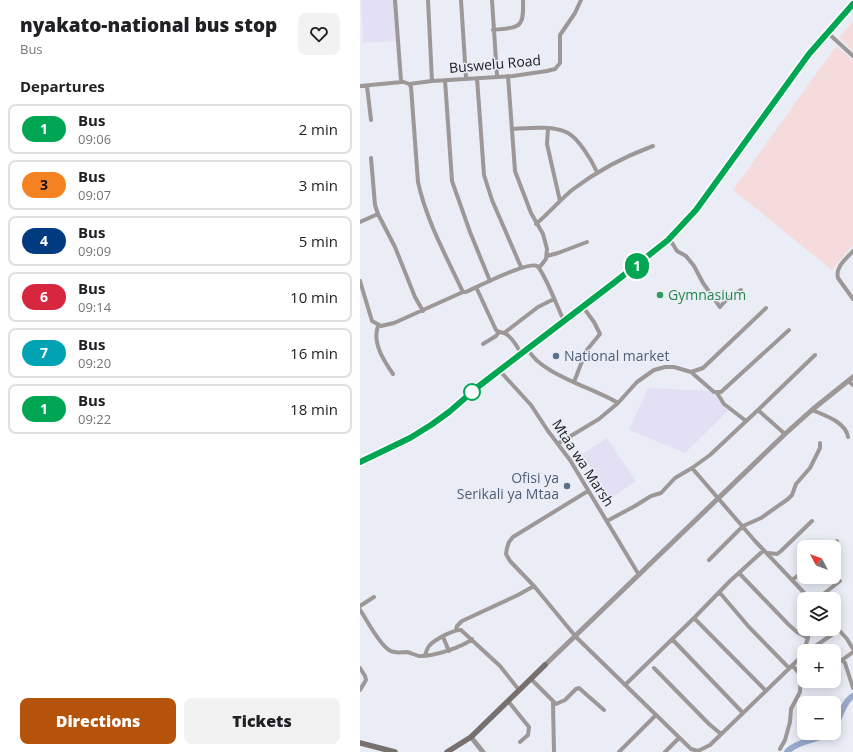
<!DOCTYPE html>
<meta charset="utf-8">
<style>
:root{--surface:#fff;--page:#f2f2f2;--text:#202124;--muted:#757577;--line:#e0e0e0;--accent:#b45309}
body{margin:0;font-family:"Open Sans",sans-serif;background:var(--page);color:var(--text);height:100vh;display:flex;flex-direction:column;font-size:15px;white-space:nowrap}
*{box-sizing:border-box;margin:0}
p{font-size:13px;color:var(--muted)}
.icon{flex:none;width:22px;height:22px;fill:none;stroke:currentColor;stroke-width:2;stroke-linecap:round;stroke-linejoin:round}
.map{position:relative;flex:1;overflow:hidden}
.sheet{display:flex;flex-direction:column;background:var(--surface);width:360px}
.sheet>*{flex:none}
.badge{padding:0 8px;border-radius:13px;font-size:14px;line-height:26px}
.needle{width:26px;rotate:311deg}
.fabs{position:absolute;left:437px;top:540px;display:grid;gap:8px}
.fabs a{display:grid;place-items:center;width:44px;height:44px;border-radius:8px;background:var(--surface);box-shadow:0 2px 10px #0003;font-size:20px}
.map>.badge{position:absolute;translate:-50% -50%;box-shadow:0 0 0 2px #fff}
h2{padding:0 20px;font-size:15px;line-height:36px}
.round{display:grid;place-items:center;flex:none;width:42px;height:42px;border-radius:8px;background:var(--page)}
.head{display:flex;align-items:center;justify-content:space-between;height:68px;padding:0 20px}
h1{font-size:19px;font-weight:800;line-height:30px}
.button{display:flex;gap:8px;margin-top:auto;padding:8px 20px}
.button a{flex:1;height:46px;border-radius:8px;background:var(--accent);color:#fff;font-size:16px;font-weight:800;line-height:46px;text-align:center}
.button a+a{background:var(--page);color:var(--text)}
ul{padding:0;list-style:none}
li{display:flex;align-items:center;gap:12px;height:50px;margin:0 8px 6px;padding:0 12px;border:2px solid var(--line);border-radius:8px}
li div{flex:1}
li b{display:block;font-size:15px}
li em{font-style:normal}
li .badge{min-width:44px;font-weight:700;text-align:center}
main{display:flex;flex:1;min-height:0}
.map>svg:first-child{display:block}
.industrial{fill:#f6dbdd}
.education{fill:#e3e0f6}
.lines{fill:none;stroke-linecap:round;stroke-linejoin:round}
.river{stroke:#98aacc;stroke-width:6}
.minor{stroke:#9d9897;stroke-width:4}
.tertiary{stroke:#9d9897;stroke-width:5}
.secondary{stroke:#77706f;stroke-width:5.5}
.trunk{stroke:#504846;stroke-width:6}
.line-casing{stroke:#fff;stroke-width:9}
.line{stroke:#00a651;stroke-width:6}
.leisure-dot{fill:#2e9e5b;stroke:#eaedf6;stroke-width:1.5}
.service-dot{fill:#5c6f8a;stroke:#eaedf6;stroke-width:1.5}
.stop-dot{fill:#fff;stroke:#00a651;stroke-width:2}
.labels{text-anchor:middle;stroke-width:3;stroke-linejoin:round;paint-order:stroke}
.street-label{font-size:14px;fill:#202125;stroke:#eaedf6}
.leisure-label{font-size:14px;fill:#27864d;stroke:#eaedf6;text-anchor:start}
.service-label{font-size:14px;fill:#4e5e75;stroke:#eaedf6;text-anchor:start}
</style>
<main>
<section class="sheet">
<div class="head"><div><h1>nyakato-national bus stop</h1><p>Bus</p></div><a class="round"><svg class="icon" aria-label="heart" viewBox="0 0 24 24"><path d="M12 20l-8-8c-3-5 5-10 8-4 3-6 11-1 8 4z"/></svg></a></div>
<h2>Departures</h2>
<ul>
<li><span class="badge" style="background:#00a651;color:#fff">1</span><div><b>Bus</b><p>09:06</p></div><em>2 min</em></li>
<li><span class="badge" style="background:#f58220;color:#111">3</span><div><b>Bus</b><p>09:07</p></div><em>3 min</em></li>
<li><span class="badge" style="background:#003b80;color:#fff">4</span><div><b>Bus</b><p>09:09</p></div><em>5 min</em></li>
<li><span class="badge" style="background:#d7263d;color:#fff">6</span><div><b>Bus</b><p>09:14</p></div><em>10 min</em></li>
<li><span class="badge" style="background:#00a3b4;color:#fff">7</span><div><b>Bus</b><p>09:20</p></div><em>16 min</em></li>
<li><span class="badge" style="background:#00a651;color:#fff">1</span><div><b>Bus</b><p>09:22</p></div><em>18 min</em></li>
</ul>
<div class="button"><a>Directions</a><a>Tickets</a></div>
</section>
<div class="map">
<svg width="493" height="752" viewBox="0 0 493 752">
<rect width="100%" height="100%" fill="#eaedf6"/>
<path class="industrial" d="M493,21V51L479,37Z
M476,46L493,60V245L472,270L373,190Z"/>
<path class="education" d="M1,0H34L36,41L3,43Z
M288,388L351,391L368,411L325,453L269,430Z
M247,438L276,481L251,498L222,454Z"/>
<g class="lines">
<path class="river" d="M474,732C477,723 484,700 493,696
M427,752C435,742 461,738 473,733"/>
<path class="minor" d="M35,0L41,81L49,84L51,87L58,182C66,219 85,254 101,288L103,292H106C117,287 168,261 177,266C184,271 199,311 204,321
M68,0L72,81
M101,0L106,78
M132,0L137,76
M133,30C160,27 164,29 163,0
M468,33L493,56
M148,76L155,171L171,213L183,234L187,249L186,259L179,268
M117,78L124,175L132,200L161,267
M85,80L92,181L110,232L130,281
M49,84L72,81L153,76L187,71L195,69L200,63V35L215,13L221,0
M0,86L42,82
M7,86L11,120
M188,128L187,144L200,201
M153,129C169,128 193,125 208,133C219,139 232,161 237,172
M11,158L15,205L18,214L35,247L55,297L63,311
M0,222L18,214
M176,224C189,213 200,200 212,190C237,171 263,157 293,146
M309,238L317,251L326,256L334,266L343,283L360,307L368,298L381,290
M493,251C486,259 475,267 478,278L493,299
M187,256L198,253L227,242
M0,281L12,321L21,326L34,323L103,292
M116,287L136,330C140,333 142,332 146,334C153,338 157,347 161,353
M18,326C12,343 24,361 33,374
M144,333L178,307L194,299
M123,344L136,336L139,332
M168,349C178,373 236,389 258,403
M139,370L171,405L188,431L210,460L279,575
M331,372L354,392H361L429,330
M488,381L493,385
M214,382L226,351L240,334L234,322L223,307
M357,393L364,404L386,421
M452,410C464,415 486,422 488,437
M425,434L398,410L455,355
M199,443L239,419L258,403L277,382L294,370L305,367H314L331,372L343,368L406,308
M332,468L395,541L450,599
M228,491L153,537L149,542L147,548L146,554L150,561L174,586L216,637L331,749L338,751L350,745L444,654
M247,521L275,506L291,496L301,493L315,478L332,468L350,455L398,410
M470,547L477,541
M408,553L417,554L421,551L452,521
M349,560L383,526L401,518L428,499L432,495L436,484L450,468L460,448V443
M379,573L429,625L437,632L448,638
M432,580L444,571
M360,593L389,627L429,668
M457,599L480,581
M0,606L14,597
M0,610C7,620 19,644 29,650C35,654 41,652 47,652C51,653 55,655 59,656C72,657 103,647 112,639
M334,618L406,691
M478,629L487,639L493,649
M96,630L97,626L102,621L158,595L174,586
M83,637L89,651
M312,639L383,713
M448,651L476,632L478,629L474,623
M65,655C66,652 67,649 69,646C74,640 94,629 101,630L140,666L159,690
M442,656L448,638L449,629
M482,660L493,652
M474,663L482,660L485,663L493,688
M432,665L444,679
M0,668L5,676L6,680L0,690
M294,668L349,724L361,734
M171,679L196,704L205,700L216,689L219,688L244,710
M265,685L334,618L370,581L404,550
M148,701L169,727L168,735L160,742
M193,703L194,752
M420,749L425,740L430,722L431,709L440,692L441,676
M259,752L295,716
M305,752L319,738"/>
<path class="tertiary" d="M185,665L425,434L453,409L493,377
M111,737L123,752"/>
<path class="secondary" d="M0,743L35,752
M87,752L111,737L185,665"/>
<path class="trunk" d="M0,462L50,438L71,425L89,412L119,386L255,283L307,240L336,210L449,54L493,4"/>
</g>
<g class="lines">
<g class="line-casing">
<path id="line" d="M0,462L50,438L71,425L89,412L119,386L255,282L308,240L336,210L449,54L493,4"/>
</g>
<use href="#line" class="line"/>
</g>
<circle class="leisure-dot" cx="300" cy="295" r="4"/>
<g class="service-dot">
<circle cx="196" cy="356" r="4"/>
<circle cx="207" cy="486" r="4"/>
</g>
<circle class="stop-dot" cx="112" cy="392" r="8"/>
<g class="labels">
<g class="street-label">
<text transform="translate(135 64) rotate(-5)" y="5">Buswelu Road</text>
<text transform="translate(223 463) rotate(57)" y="5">Mtaa wa Marsh</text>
</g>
<g class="leisure-label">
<text x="308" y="300">Gymnasium</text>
</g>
<g class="service-label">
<text x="204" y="361">National market</text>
<text x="199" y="483" text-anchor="end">Ofisi ya<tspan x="199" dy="16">Serikali ya Mtaa</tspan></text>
</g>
</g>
</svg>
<div class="fabs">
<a><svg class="needle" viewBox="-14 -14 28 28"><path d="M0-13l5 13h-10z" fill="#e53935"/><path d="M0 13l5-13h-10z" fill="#757577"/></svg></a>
<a><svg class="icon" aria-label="layers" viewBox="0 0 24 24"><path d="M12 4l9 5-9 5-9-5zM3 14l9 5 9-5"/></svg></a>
<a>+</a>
<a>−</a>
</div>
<b class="badge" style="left:277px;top:266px;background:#00a651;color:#fff">1</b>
</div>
</main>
